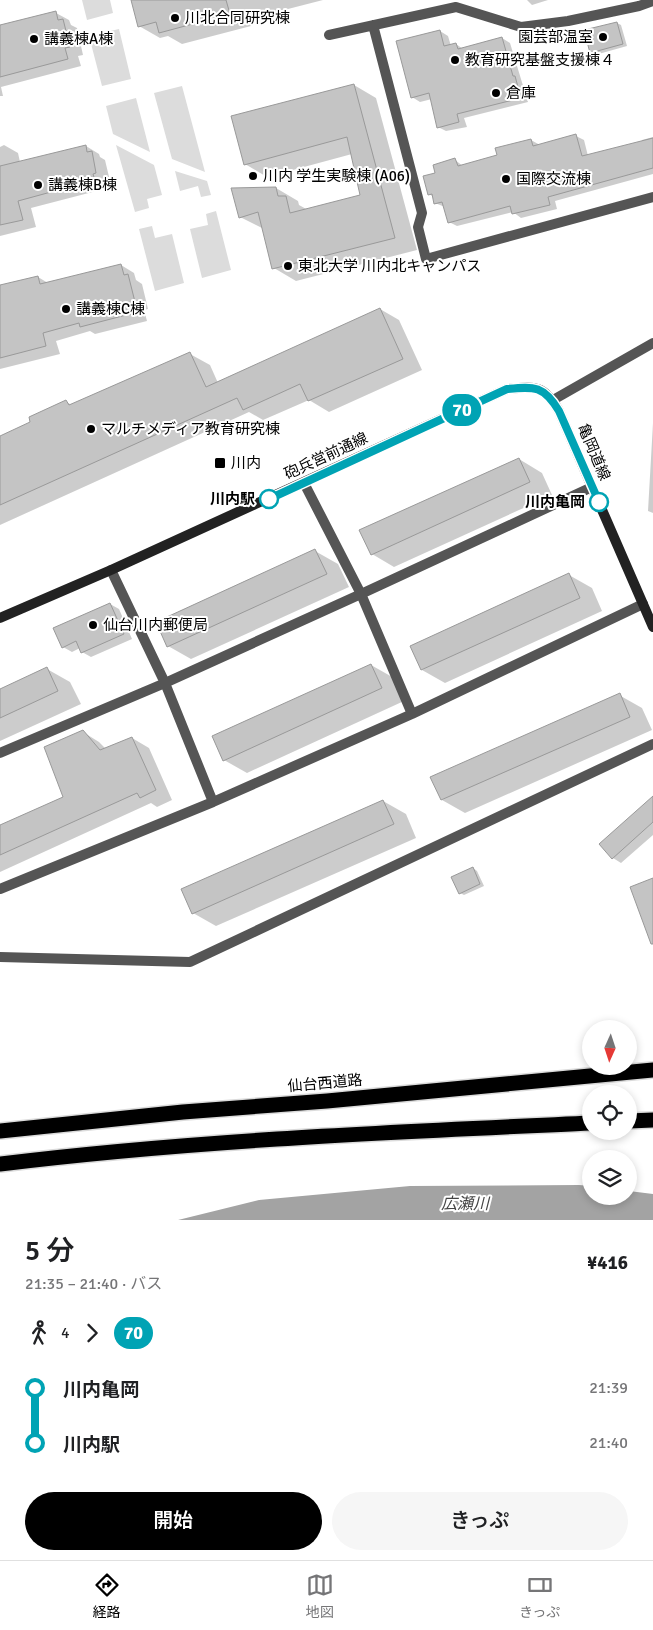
<!DOCTYPE html>
<html lang="ja">
<meta charset="utf-8">
<style>
:root{--surface:#fff;--page:#f6f6f6;--text:#202124;--muted:#757577;--line:#e0e0e0;--accent:#000}
body{margin:0;font-family:Signika,"Noto Sans JP",sans-serif;background:var(--page);color:var(--text);height:100vh;display:flex;flex-direction:column;font-size:19px;white-space:nowrap}
*{box-sizing:border-box;margin:0}
p{font-size:16px;color:var(--muted)}
.icon{flex:none;width:28px;height:28px;fill:none;stroke:currentColor;stroke-width:2;stroke-linecap:round;stroke-linejoin:round}
.map{position:relative;height:1220px;overflow:hidden}
.side{display:flex;flex-direction:column;background:var(--surface);flex:1}
.side>*{flex:none}
.badge{padding:0 10px;border-radius:16px;font-size:18px;line-height:32px}
.needle{width:32px;rotate:183deg}
.buttons{position:absolute;left:582px;top:1020px;display:grid;gap:10px}
.buttons a{display:grid;place-items:center;width:55px;height:55px;border-radius:50%;background:var(--surface);box-shadow:0 2px 8px #0003;font-size:25px}
.map>.badge{position:absolute;translate:-50% -50%;box-shadow:0 0 0 2px #fff}
.legs{display:flex;align-items:center;gap:8px;height:55px;padding:0 25px;font-size:16px}
.legs p{margin-inline-start:auto}
.overview{display:flex;align-items:center;justify-content:space-between;height:85px;padding:0 25px}
h1{font-size:28px;font-weight:600;line-height:38px}
.primary-button{display:flex;gap:10px;margin-top:auto;padding:10px 25px}
.primary-button a{flex:1;height:58px;border-radius:30px;background:var(--accent);color:#fff;font-size:20px;font-weight:600;line-height:58px;text-align:center}
.primary-button a+a{background:var(--page);color:var(--text)}
ul{padding:0 25px;list-style:none}
li{display:flex;align-items:center;gap:18px;height:55px;font-size:19px}
li i{display:grid;place-items:center;width:8px;height:100%;margin:0 6px;background:currentColor}
li i::after{content:'';width:12px;height:12px;margin:-6px;border:4px solid;border-radius:50%;background:var(--surface)}
li p{margin-inline-start:auto}
li:first-child i{background:linear-gradient(#0000 50%,currentColor 0)}
li:last-child i{background:linear-gradient(currentColor 50%,#0000 0)}
.dock{display:flex;justify-content:space-around;align-items:center;height:70px;border-top:1px solid var(--line);background:var(--surface);font-size:14px;color:var(--muted)}
.dock a{display:grid;justify-items:center;gap:2px}
.dock .on{color:var(--accent)}
.map>svg:first-child{display:block}
.green{fill:#dcdcdc}
.water{fill:#a3a3a3}
.shadow{fill:#0003}
.building{fill:#c4c4c4;stroke:#999}
.lines{fill:none;stroke-linecap:round;stroke-linejoin:round}
.highway-casing{stroke:#dbdbdb;stroke-width:18}
.lane{stroke:#555;stroke-width:10}
.secondary{stroke:#222;stroke-width:10}
.highway{stroke:#000;stroke-width:15}
.line-1-casing{stroke:#fff;stroke-width:11}
.line-1{stroke:#00a3b4;stroke-width:8}
.poi-dot{fill:#000;stroke:#fff;stroke-width:2}
.stop-1-dot{fill:#fff;stroke:#00a3b4;stroke-width:2.5}
.labels{text-anchor:middle;stroke-width:4;stroke-linejoin:round;paint-order:stroke}
.poi-label{font-size:15px;fill:#000;stroke:#fff;text-anchor:start}
.street-label{font-size:15px;fill:#000;stroke:#fff}
.stop-label{font-size:15px;font-weight:bold;fill:#000;stroke:#fff;text-anchor:end}
.water-label{font-size:16px;font-style:italic;fill:#444;stroke:#fff}
</style>
<div class="map">
<svg width="653" height="1220" viewBox="0 0 653 1220">
<rect width="100%" height="100%" fill="#fff"/>
<path class="green" d="M82,0H110L113,13L87,20Z
M119,29L131,79L102,86L89,36Z
M182,86L205,172L172,159L154,93Z
M136,98L150,152L113,134L106,106Z
M116,145L154,165L162,195L147,199L149,208L135,212Z
M175,171L207,181L211,195L201,197L198,186L180,191Z
M216,211L231,270L202,278L190,229L208,225L206,214Z
M152,226L155,238L172,234L184,283L155,291L139,229Z"/>
<path class="water" d="M579,1185L591,1186V1196H629V1191L653,1194V1220H178L259,1200L410,1186Z"/>
<path class="shadow" d="M132,0H323L249,19L251,26L182,44L168,36L160,38L139,26Z
M527,0H548L532,5Z
M56,13L69,20L71,25L77,28L83,55L78,56L81,66L1,87L3,96H0V31Z
M617,23L621,25L627,46L595,55L591,52Z
M440,31L448,36L451,46L456,44L463,49L502,38L510,43L528,102L464,118L467,127L446,131L438,127L432,99L420,102L412,97L398,42Z
M354,85L376,98L417,250L296,281L274,268L264,229L240,217L276,188L298,201L299,205L308,210L361,196L352,154L267,177L245,164Z
M576,136L584,140L588,156L642,142V140L653,137V174L555,201L557,209L521,218L513,212L457,226L449,222L445,207L435,203L434,197L429,194L436,174L455,160L463,166L498,156L531,140L540,145Z
M4,145L18,153L20,162L86,146L99,154L100,157L105,160L110,181H106L108,188L31,208L36,227L0,236V147Z
M121,265L134,273L136,280L142,284L148,309L144,310L147,321L95,334L90,331L56,341L60,354L0,369V287L38,277L48,283Z
M380,309L399,320L422,370L329,412L309,400L263,420L249,412L0,525V438L32,423L66,402L72,405L190,354L210,365L218,383Z
M653,423V513L648,511Z
M519,459L542,473L552,495L394,567L372,554Z
M315,551L338,564L349,587L191,659L168,646Z
M569,575L592,588L602,611L445,683L422,670Z
M110,604L119,609L132,639L91,657L82,652L80,648L72,652L63,647Z
M371,665L394,678L404,701L247,773L224,760Z
M47,669L70,682L81,704L0,741V690Z
M619,695L642,708L652,730L465,813L442,800Z
M83,732L99,742L106,749L132,738L149,748L172,800L157,807L151,803L0,872V827L65,797Z
M653,798V835L621,863L613,858Z
M383,801L406,814L416,838L216,926L193,913Z
M473,868L477,871L484,886L464,895L460,893Z"/>
<path class="building" d="M131,0H226L230,14L159,33L156,22L138,27Z
M56,11L58,20L63,19L70,47L65,48L68,59L0,77V25Z
M617,22L623,44L590,53L584,30Z
M440,30L444,46L456,43L458,49L502,37L513,76H515L521,98L457,114L459,122L437,128L429,93L411,98L396,41Z
M354,84L395,238L272,269L258,212L239,218L231,188L276,187L278,196H286L290,213L360,195L347,137L244,165L231,116Z
M576,134L582,156L653,138V168L548,197L550,205L512,214L510,206L448,223L442,202L434,204L432,194L428,195L423,176L435,173L433,165L455,158L458,166L497,155L495,148L531,139L533,146Z
M86,145L87,152L92,151L96,173L93,174L95,180L18,201L23,220L0,225V166Z
M121,264L124,275L128,274L135,302H131L134,313L80,327L79,323L43,333L46,346L0,358V285L38,276L40,284Z
M380,308L403,359L308,401L300,384L243,410L237,398L0,505V436L30,422L29,417L66,400L69,405L190,352L206,387Z
M519,458L530,482L371,555L359,530Z
M315,549L327,574L167,647L156,622Z
M569,573L580,598L421,670L410,646Z
M110,603L124,634L81,653L76,641L62,648L53,628Z
M371,664L382,688L223,761L212,736Z
M47,667L58,691L0,718V689Z
M620,693L630,717L441,800L430,777Z
M83,730L100,750L132,737L156,790L140,798L137,793L0,855V825L63,797L44,747Z
M653,796V822L612,859L599,844Z
M383,800L394,824L192,914L181,889Z
M473,867L480,884L459,894L451,877Z
M653,878V944H651L630,887Z"/>
<g class="lines">
<g class="highway-casing">
<path id="highway" d="M629,1121L653,1120
M0,1131L183,1112L327,1101L653,1070
M0,1164C196,1140 394,1132 591,1123"/>
</g>
<path class="lane" d="M373,25L422,213L418,227L426,259L653,197
M329,35L456,7L521,27L568,21L639,6L653,1
M553,400L653,343
M304,483L361,594L412,714
M111,570L165,683L213,802
M0,753L165,683L361,594L592,487
M0,889L213,802L412,714L643,604
M0,957L190,962L653,744"/>
<path class="secondary" d="M0,618L111,570L507,389C536,386 544,385 559,411L653,627"/>
<use href="#highway" class="highway"/>
</g>
<g class="lines">
<g class="line-1-casing">
<path id="line-1" d="M269,499L507,389C535,386 544,386 559,411L599,502"/>
</g>
<use href="#line-1" class="line-1"/>
</g>
<g class="poi-dot">
<circle cx="175" cy="18" r="5"/>
<circle cx="603" cy="37" r="5"/>
<circle cx="34" cy="39" r="5"/>
<circle cx="455" cy="60" r="5"/>
<circle cx="496" cy="93" r="5"/>
<circle cx="253" cy="176" r="5"/>
<circle cx="506" cy="179" r="5"/>
<circle cx="38" cy="185" r="5"/>
<circle cx="288" cy="266" r="5"/>
<circle cx="66" cy="309" r="5"/>
<circle cx="91" cy="429" r="5"/>
<rect x="214" y="457" width="12" height="12" rx="2.5"/>
<circle cx="93" cy="625" r="5"/>
</g>
<g class="stop-1-dot">
<circle cx="269" cy="499" r="9"/>
<circle cx="599" cy="502" r="9"/>
</g>
<g class="labels">
<g class="poi-label">
<text x="185" y="23">川北合同研究棟</text>
<text x="593" y="42" text-anchor="end">園芸部温室</text>
<text x="44" y="44">講義棟A棟</text>
<text x="465" y="65">教育研究基盤支援棟４</text>
<text x="506" y="98">倉庫</text>
<text x="263" y="181">川内 学生実験棟 (A06)</text>
<text x="516" y="184">国際交流棟</text>
<text x="48" y="190">講義棟B棟</text>
<text x="298" y="271">東北大学 川内北キャンパス</text>
<text x="76" y="314">講義棟C棟</text>
<text x="101" y="434">マルチメディア教育研究棟</text>
<text x="231" y="468">川内</text>
<text x="103" y="630">仙台川内郵便局</text>
</g>
<g class="street-label">
<text transform="translate(594 452) rotate(67)" y="5">亀岡道線</text>
<text transform="translate(326 456) rotate(-25)" y="5">砲兵営前通線</text>
<text transform="translate(325 1083) rotate(-5)" y="5">仙台西道路</text>
</g>
<g class="stop-label">
<text x="255" y="504">川内駅</text>
<text x="585" y="507">川内亀岡</text>
</g>
<g class="water-label">
<text x="465" y="1209">広瀬川</text>
</g>
</g>
</svg>
<div class="buttons">
<a><svg class="needle" viewBox="-14 -14 28 28"><path d="M0-13l5 13h-10z" fill="#e53935"/><path d="M0 13l5-13h-10z" fill="#757577"/></svg></a>
<a><svg class="icon" aria-label="locate" viewBox="0 0 24 24"><circle cx="12" cy="12" r="6"/><path d="M12 2v4M12 18v4M2 12h4M18 12h4"/></svg></a>
<a><svg class="icon" aria-label="layers" viewBox="0 0 24 24"><path d="M12 4l9 5-9 5-9-5zM3 14l9 5 9-5"/></svg></a>
</div>
<b class="badge" style="left:462px;top:410px;background:#00a3b4;color:#fff">70</b>
</div>
<section class="side">
<div class="overview"><div><h1>5 分</h1><p>21:35 – 21:40 · バス</p></div><b>¥416</b></div>
<div class="legs"><svg class="icon" aria-label="walk" viewBox="0 0 24 24"><circle cx="13" cy="4" r="2"/><path d="M13 8l-2 6 4 7M11 14l-3 7M7 12l3-4h3l4 4"/></svg>4<svg class="icon" aria-label="forward" viewBox="0 0 24 24"><path d="M9 5l7 7-7 7"/></svg><b class="badge" style="background:#00a3b4;color:#fff">70</b></div>
<ul>
<li><i style="color:#00a3b4"></i><b>川内亀岡</b><p>21:39</p></li>
<li><i style="color:#00a3b4"></i><b>川内駅</b><p>21:40</p></li>
</ul>
<div class="primary-button"><a>開始</a><a>きっぷ</a></div>
</section>
<nav class="dock">
<a class="on"><svg class="icon" aria-label="directions" viewBox="0 0 24 24"><path d="M12 3l9 9-9 9-9-9zM9 14v-3h6M13 9l2 2-2 2"/></svg>経路</a>
<a><svg class="icon" aria-label="map" viewBox="0 0 24 24"><path d="M3 6l6-2 6 2 6-2v14l-6 2-6-2-6 2zM9 4v14M15 6v14"/></svg>地図</a>
<a><svg class="icon" aria-label="tickets" viewBox="0 0 24 24"><path d="M3 7h18v10H3zM15 7v10"/></svg>きっぷ</a>
</nav>
